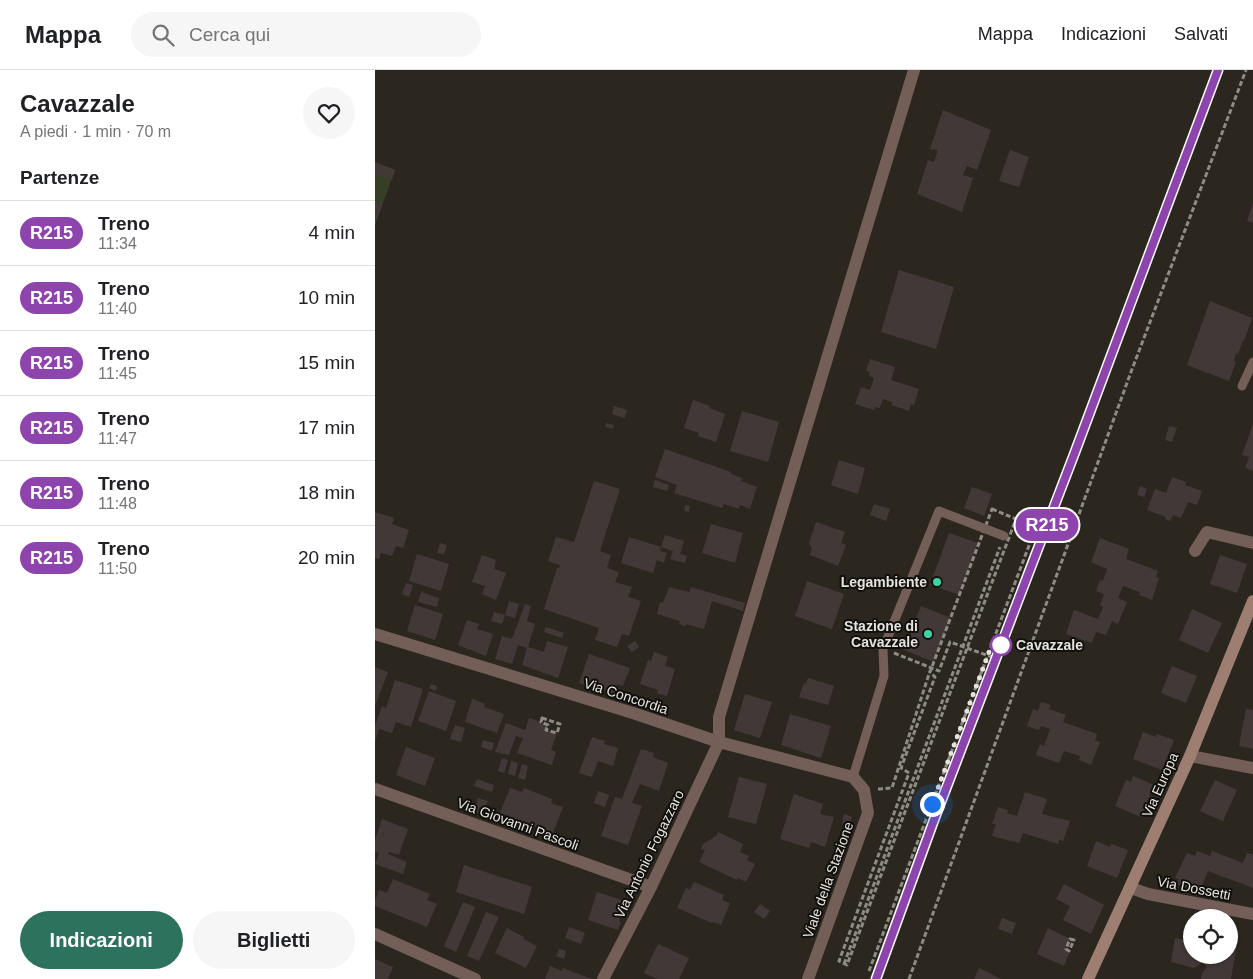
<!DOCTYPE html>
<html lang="it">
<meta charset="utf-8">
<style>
:root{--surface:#fff;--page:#f6f6f6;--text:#202124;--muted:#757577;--line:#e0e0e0;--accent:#2d725d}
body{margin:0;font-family:Arial,sans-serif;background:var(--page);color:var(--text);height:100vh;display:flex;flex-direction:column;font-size:19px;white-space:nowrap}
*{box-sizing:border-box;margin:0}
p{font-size:16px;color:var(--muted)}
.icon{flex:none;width:28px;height:28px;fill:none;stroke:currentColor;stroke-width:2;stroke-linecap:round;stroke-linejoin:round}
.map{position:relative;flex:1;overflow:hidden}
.details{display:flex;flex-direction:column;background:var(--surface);width:375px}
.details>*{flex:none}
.badge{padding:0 10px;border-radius:16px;font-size:18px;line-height:32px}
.fabs{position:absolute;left:808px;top:839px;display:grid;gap:10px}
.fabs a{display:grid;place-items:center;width:55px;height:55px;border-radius:50%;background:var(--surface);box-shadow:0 1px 4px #0004;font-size:25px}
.you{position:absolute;width:25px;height:25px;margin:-12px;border:4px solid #fff;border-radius:50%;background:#1a73e8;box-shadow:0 0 0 8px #1a73e833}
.map>.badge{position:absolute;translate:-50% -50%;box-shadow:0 0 0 2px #fff}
h2{padding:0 20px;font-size:19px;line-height:45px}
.round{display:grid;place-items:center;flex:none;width:52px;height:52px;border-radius:26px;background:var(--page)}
.overview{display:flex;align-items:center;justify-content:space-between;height:85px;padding:0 20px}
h1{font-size:24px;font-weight:800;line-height:38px}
.action{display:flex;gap:10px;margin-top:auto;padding:10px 20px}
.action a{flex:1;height:58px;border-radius:30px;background:var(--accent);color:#fff;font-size:20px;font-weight:800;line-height:58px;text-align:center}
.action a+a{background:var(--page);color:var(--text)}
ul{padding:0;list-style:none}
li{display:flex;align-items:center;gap:15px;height:65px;padding:0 20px;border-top:1px solid var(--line)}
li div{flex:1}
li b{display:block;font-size:19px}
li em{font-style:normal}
li .badge{min-width:55px;font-weight:700;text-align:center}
header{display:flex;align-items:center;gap:30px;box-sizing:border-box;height:70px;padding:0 25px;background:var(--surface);border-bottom:1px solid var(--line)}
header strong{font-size:24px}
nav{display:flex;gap:28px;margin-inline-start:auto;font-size:18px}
.search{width:350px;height:45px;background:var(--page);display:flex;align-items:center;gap:12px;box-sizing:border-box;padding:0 18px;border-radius:28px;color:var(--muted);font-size:19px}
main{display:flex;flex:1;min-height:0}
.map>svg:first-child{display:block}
.green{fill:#363e24}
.building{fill:#433838}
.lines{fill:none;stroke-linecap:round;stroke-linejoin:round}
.path{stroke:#8e8b85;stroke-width:3;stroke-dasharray:5 2.5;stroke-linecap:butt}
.lane{stroke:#745f58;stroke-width:9}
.street{stroke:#745f58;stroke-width:12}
.secondary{stroke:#9f7e72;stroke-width:12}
.rail{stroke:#96938c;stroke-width:4}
.line-casing{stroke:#fff;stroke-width:11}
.line{stroke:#8e44ad;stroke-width:8}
.walk{stroke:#e6e3de;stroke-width:5;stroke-dasharray:0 9}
.poi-dot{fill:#3dd4a3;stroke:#12100d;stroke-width:2}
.stop-dot{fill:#fff;stroke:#8e44ad;stroke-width:2.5}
.labels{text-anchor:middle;stroke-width:4;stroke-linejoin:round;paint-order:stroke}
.poi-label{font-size:14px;font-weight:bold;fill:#e6e3de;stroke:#12100d;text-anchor:end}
.stop-label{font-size:14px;font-weight:bold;fill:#e6e3de;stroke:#12100d;text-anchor:start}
.street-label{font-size:14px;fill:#e6e3de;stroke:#12100d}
</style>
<header>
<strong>Mappa</strong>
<div class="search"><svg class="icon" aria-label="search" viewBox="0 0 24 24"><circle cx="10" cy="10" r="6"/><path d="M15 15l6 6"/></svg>Cerca qui</div>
<nav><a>Mappa</a><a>Indicazioni</a><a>Salvati</a></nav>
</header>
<main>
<section class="details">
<div class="overview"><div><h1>Cavazzale</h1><p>A piedi · 1 min · 70 m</p></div><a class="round"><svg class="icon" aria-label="heart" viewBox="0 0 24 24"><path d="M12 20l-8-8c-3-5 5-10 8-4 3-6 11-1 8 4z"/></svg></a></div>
<h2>Partenze</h2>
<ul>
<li><span class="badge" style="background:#8e44ad;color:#fff">R215</span><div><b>Treno</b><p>11:34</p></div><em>4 min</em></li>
<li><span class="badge" style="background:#8e44ad;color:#fff">R215</span><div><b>Treno</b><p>11:40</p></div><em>10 min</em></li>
<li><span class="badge" style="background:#8e44ad;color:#fff">R215</span><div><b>Treno</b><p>11:45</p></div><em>15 min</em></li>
<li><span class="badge" style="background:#8e44ad;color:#fff">R215</span><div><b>Treno</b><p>11:47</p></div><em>17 min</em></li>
<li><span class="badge" style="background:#8e44ad;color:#fff">R215</span><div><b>Treno</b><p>11:48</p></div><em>18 min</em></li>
<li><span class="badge" style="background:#8e44ad;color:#fff">R215</span><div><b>Treno</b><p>11:50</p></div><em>20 min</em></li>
</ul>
<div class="action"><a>Indicazioni</a><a>Biglietti</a></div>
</section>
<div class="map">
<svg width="878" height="909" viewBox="0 0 878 909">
<rect width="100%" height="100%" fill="#2b271f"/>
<path class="green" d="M0,92L20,100L0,155Z"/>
<path class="building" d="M568,40L616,60L602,100L592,96L588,105L598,108L587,142L542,124L553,90L559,92L563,80L555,79Z
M635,80L654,87L644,117L624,111Z
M0,92L20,100L17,110L0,104Z
M0,130L8,133L0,155Z
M878,133V153L872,151Z
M524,200L579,217L561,279L506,262Z
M835,231L877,248L869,271L868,270L863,284L861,283L859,291L861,292L854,311L812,295Z
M495,289L520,297L516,310L544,319L539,335L536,334L534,341L517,335V332L508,329L505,338L500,337L499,340L480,334L486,317L495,320L499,308L494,306L495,302L491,301Z
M318,330L335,336L334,338L350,344L341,372L323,366L324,363L309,358Z
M239,336L252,340L250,348L237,344Z
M367,341L404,352L393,392L355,381Z
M231,353L239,355L238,359L230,357Z
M878,354V401L870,398L874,387L867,385Z
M794,356L802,358L797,372L790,370Z
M290,379L356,402V404L367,408L366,411L382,417L375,439L365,435L364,439L349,434L347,438L299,423L302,415L280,407Z
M464,390L490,398L483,424L456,415Z
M797,407L811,412L810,415L827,421L822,435L813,432L806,448L798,445L795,451L790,449L791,447L772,440L780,419L791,423Z
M280,410L294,415L292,421L278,417Z
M219,411L245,419L225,481L236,485L232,498L244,502L240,512L257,517L253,527L266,531L254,566L247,564L242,577L220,570L224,558L169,539L182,498H184L185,495L173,491L181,467L199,472Z
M765,416L772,419L769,427L762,425Z
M597,417L617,424L609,446L589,438Z
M499,434L515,439L511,451L495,445Z
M310,435L315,436L314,442L309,441Z
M0,442L19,448L17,454L34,460L28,478L21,476L17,486L6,483L4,489L0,488Z
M441,452L470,462L466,473L471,475L463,496L435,485L437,479L434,473Z
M336,454L368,463L360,493L327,483Z
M574,463L603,473L585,525L555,515Z
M290,465L309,471L305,484L312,486L310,493L295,489L298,481L286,477L285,481L292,483L289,493L282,490L278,503L246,493L254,467L286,477Z
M725,468L754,479L751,489L783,501L781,507L784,508L777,530L764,525L765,522L748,516L743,528L752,532L743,554L737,551L731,565L721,562L717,573L691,564L699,540L723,549L728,537L725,535L729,524L721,521L725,510L728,511L732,499L716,492Z
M65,473L72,475L69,484L62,483Z
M42,484L74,494L66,521L34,511Z
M107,485L121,490L119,499L131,503L121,530L107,524L110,516L97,512Z
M845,485L872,494L862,523L835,514Z
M432,511L469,524L457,559L420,546Z
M31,513L38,515L34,527L27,524Z
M294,517L314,522L316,517L370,533L368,541L337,531L329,559L311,554V556L304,554L305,551L282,544L285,532L288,533Z
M46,522L64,528L62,537L43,532Z
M134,531L144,534L140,548L130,545Z
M150,534L156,536L152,551L160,554L153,577L169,582L172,571L193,577L183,608L147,595L152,578L143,575L137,594L120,589L127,566L137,569Z
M40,535L68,544L60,570L32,561Z
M546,536L576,548L559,592L529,580Z
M817,539L847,553L833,583L804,570Z
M119,542L130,545L127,554L116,551Z
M92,550L104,554L102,559L118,564L111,586L83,575Z
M171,557L189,563L187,568L169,562Z
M260,571L264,577L257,582L252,576Z
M279,582L293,587L290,596L300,599L292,626L282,623L283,620L265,614L273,590L276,591Z
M214,584L255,598L248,616L242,614L239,624L226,619L227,617L218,614L216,617L204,613Z
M797,596L822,606L811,633L786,623Z
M0,597L13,602L0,636Z
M433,608L459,616L453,635L424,627L429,613L431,614Z
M20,610L48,619L36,657L21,652L17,663L4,659L0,672V656L7,636L11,638Z
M56,614L62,616L61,621L54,618Z
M54,621L81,631L71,661L43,651Z
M370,624L397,632L385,668L359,660Z
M97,629L110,634L109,637L129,644L122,663L90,652Z
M666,632L676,635L674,639L691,645L688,652L722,664L720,670L725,672L716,695L704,690L705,686L689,681L684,693L661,685L665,674L669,676L675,659L666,656L664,660L652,656L658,639L663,641Z
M871,639L878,640V679L864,676Z
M415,644L456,656L446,688L406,675Z
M154,648L173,655L171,660L182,663L176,680L181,682L177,695L142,683L148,668L141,666L134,685L120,682L131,653L150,660Z
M80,655L90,658L86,672L75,669Z
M768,662L781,667L782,664L799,670L787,700L758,689Z
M217,667L230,671L229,674L243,678L238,696L223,691L217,707L204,703Z
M108,670L119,673L117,681L106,677Z
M31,677L60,688L50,716L21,705Z
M266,679L279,683L278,687L293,693L284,721L265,714L257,733L267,736L253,775L226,766L240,727L247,729Z
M127,688L133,690L129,703L123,701Z
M136,691L143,693L140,706L133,704Z
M147,694L153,696L150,710L143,708Z
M758,706L779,715L766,747L740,736L751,710L756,712Z
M364,707L392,714L381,754L353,747Z
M102,709L119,715L117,722L99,716Z
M840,710L862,720L848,751L825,741Z
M135,718L147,722L149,718L177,729L176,733L188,737L178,763L125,743Z
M223,721L234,725L230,737L219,733Z
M650,722L672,729L667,744L695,751L688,771L684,770L683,774L648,763L644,773L617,766L621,754H617L623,737L633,740L632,743L642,746Z
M419,724L448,734L445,744L459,747L450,777L436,772L434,778L405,769Z
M103,728L113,731L110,738L113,739L111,747L93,740L96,733L101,735Z
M469,744L477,747L474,755L467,753Z
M7,749L33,759L24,785L14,782L13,784L32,792L28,804L0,794L4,783L0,781V770Z
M343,762L368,774L365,782L374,786L372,790L380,794L371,812L363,808L362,810L324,792L330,780L326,779L328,774L341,766Z
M721,771L735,777L736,774L753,780L742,808L712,796Z
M822,781L835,786L837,781L868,793L872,783L878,785V818L833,801L824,823L801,814L804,809L800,808L812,783L820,786Z
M89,795L157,817L149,844L81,822Z
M18,809L55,824L52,830L62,834L52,857L0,836V831L4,820L12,823Z
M319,812L349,825L347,830L355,833L346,855L338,852L337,853L302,838L311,818L315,820Z
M689,814L729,835L716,864L688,850L695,836L681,829Z
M222,822L250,831L244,851L246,852L243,860L213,850Z
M88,832L100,837L81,882L69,876Z
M385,834L395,841L389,849L379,842Z
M111,842L124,847L104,891L92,886Z
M627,848L641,853L637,864L623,859Z
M194,857L210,863L206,874L190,868Z
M132,858L149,867L148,869L162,876L151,898L120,883Z
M673,858L695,869L691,879L695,881L689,896L662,884Z
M854,861L864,863L856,909H826L827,903L832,897L828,892L819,898L796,892L800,868L816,871V885H854Z
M283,874L314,888L304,909H282L269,903Z
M184,879L191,881L189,889L181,886Z
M0,889L18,897L13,909H0Z
M175,896L187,901L188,898L217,909H170Z
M604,898L626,909H599Z"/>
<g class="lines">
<path class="path" d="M617,439L641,449L472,895L464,891L534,703L526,698L560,607L555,602Z
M519,583L564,601L575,572L617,587
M167,648L185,654L182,663L171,660L173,655L166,652Z
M503,719L517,718L555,601
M695,869L699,870L694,881L691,879Z
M469,894L625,477
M494,901L664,449
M534,909L756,302L871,0"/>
<path class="lane" d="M867,316L878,292
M478,707L509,606L508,579L564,441L629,466"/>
<path class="street" d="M820,481L832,462L878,473
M0,564L258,643L344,672L478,707L489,720L493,743L433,909
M815,686L878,698
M0,719L276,817
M756,818L773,824L878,844
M0,864L100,909
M228,909L276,817L344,672V647L539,0"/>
<path class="secondary" d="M713,909L815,686L878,531"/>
<path class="rail" d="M501,909L559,750L707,364L843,0"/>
</g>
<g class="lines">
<g class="line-casing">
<path id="line" d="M501,909L559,750L700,382L843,0"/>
</g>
<use href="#line" class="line"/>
<path class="walk" d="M557,734L619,569L626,575"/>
</g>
<g class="poi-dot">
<circle cx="562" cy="512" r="5"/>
<circle cx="553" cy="564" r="5"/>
</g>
<circle class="stop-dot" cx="626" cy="575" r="10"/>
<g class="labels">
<g class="poi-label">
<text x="552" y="517">Legambiente</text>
<text x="543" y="561">Stazione di<tspan x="543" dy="16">Cavazzale</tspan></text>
</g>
<g class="stop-label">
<text x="641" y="580">Cavazzale</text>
</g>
<g class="street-label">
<text transform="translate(251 626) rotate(18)" y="5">Via Concordia</text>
<text transform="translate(785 715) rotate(-66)" y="5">Via Europa</text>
<text transform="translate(143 754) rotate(20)" y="5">Via Giovanni Pascoli</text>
<text transform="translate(274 784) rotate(-64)" y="5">Via Antonio Fogazzaro</text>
<text transform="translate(453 810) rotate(-70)" y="5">Viale della Stazione</text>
<text transform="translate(819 818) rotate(11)" y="5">Via Dossetti</text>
</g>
</g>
</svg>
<div class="fabs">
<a><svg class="icon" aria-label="locate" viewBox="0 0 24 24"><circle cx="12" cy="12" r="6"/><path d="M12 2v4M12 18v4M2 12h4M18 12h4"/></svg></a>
</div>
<div class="you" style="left:557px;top:734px"></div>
<b class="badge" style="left:672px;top:455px;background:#8e44ad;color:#fff">R215</b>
</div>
</main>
